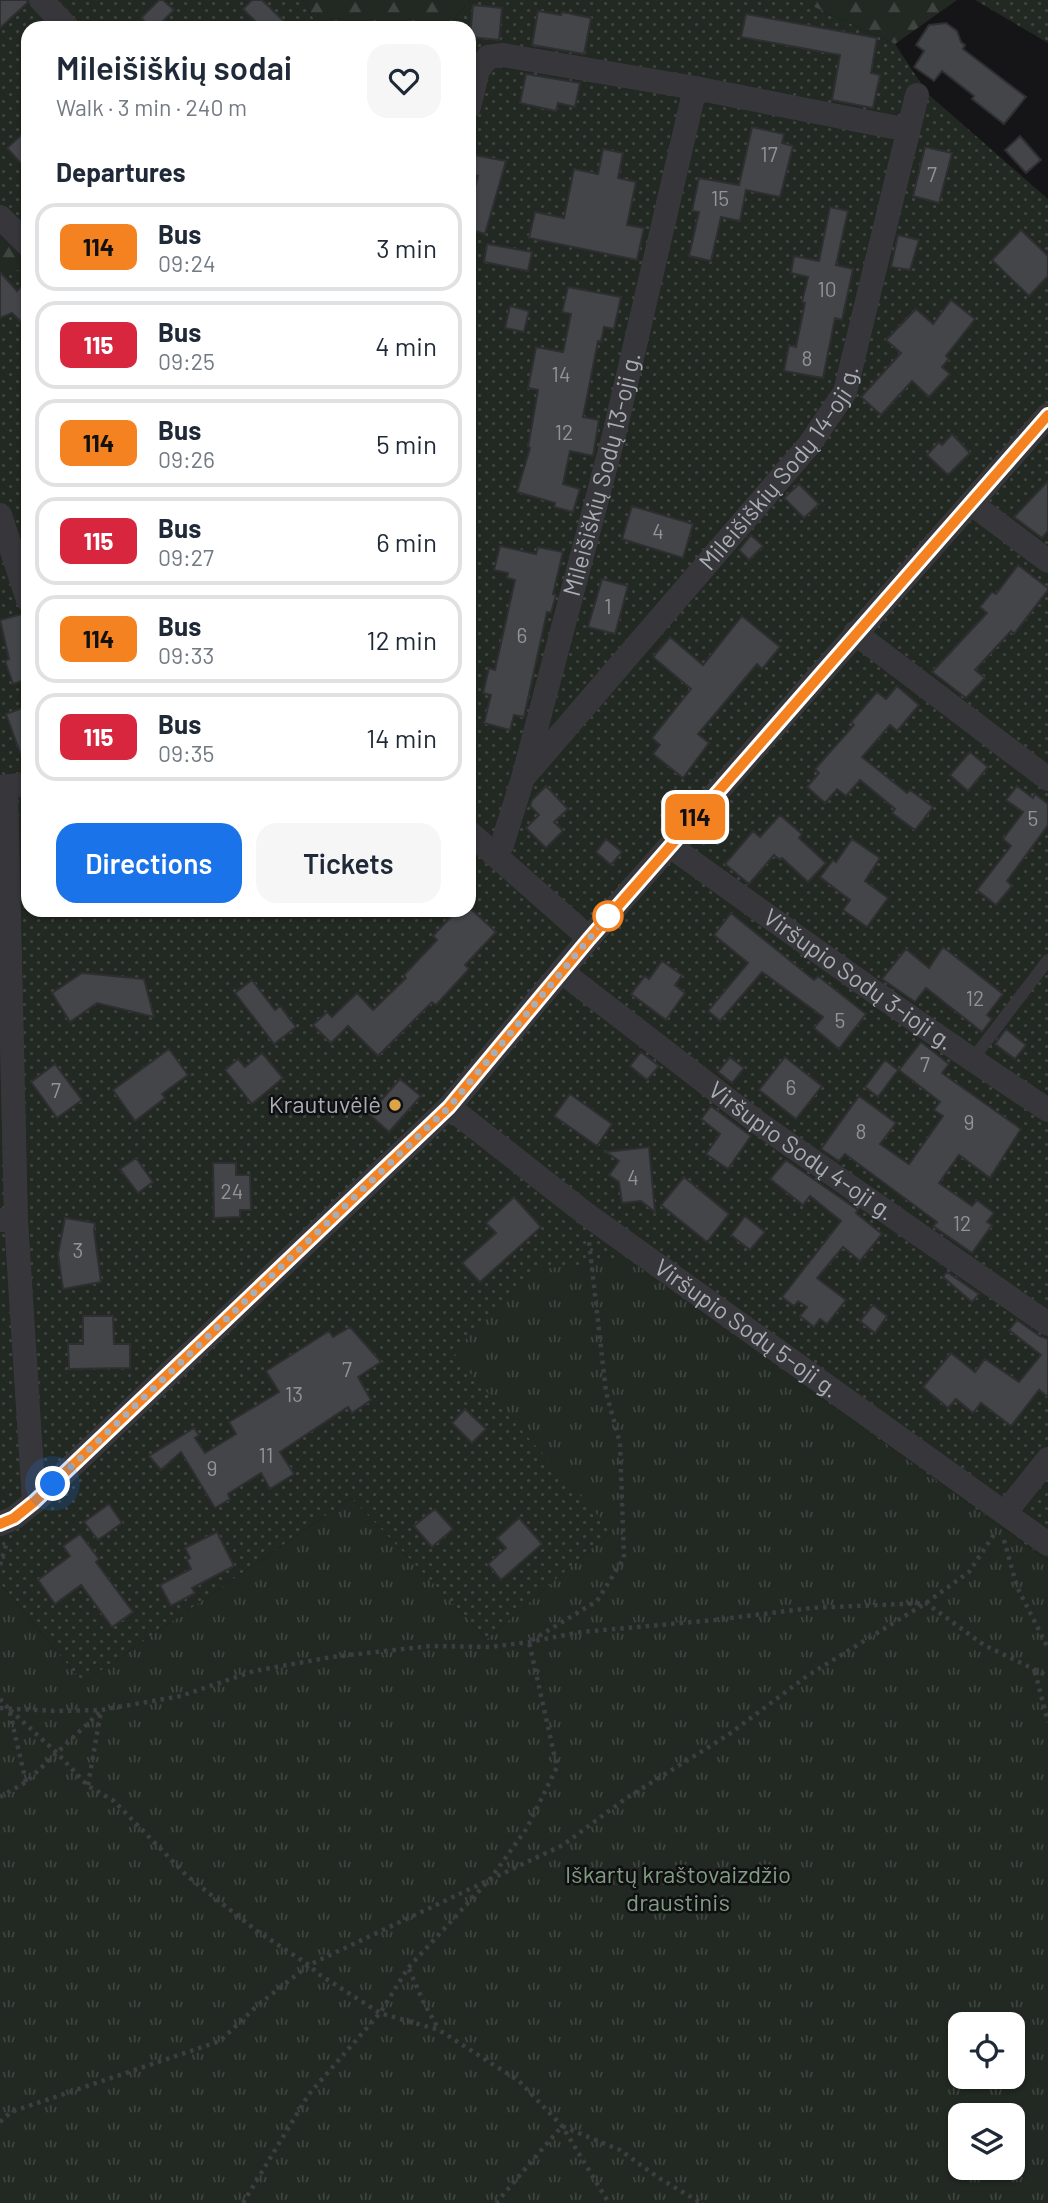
<!DOCTYPE html>
<meta charset="utf-8">
<style>
:root{--surface:#fff;--page:#f6f6f7;--text:#1f2937;--muted:#747a83;--line:#e0e1e3;--accent:#1a73e8}
body{margin:0;font-family:Barlow,sans-serif;background:var(--page);color:var(--text);height:100vh;display:flex;flex-direction:column;font-size:26px;white-space:nowrap}
*{box-sizing:border-box;margin:0}
p{font-size:23px;color:var(--muted)}
.icon{flex:none;width:38px;height:38px;fill:none;stroke:currentColor;stroke-width:2;stroke-linecap:round;stroke-linejoin:round}
.map{position:relative;flex:1;overflow:hidden}
.panel{position:absolute;left:21px;top:21px;width:455px;height:896px;display:flex;flex-direction:column;background:var(--surface);border-radius:21px;box-shadow:0 2px 5px #0004}
.panel>*{flex:none}
.badge{padding:0 14px;border-radius:10px;font-size:24px;line-height:46px}
.fabs{position:absolute;left:948px;top:2012px;display:grid;gap:14px}
.fabs a{display:grid;place-items:center;width:77px;height:77px;border-radius:14px;background:var(--surface);box-shadow:0 2px 5px #0004;font-size:35px}
.you{position:absolute;width:35px;height:35px;margin:-18px;border:5px solid #fff;border-radius:50%;background:#1a73e8;box-shadow:0 0 0 10px #1a73e833}
.map>.badge{position:absolute;translate:-50% -50%;box-shadow:0 0 0 4px #fff}
h2{padding:0 35px;font-size:26px;line-height:63px}
.round{display:grid;place-items:center;flex:none;width:74px;height:74px;border-radius:21px;background:var(--page)}
.overview{display:flex;align-items:center;justify-content:space-between;height:119px;padding:0 35px}
h1{font-size:33px;font-weight:600;line-height:52px}
.button{display:flex;gap:14px;margin-top:auto;padding:14px 35px}
.button a{flex:1;height:80px;border-radius:21px;background:var(--accent);color:#fff;font-size:28px;font-weight:600;line-height:80px;text-align:center}
.button a+a{background:var(--page);color:var(--text)}
ul{padding:0;list-style:none}
li{display:flex;align-items:center;gap:21px;height:88px;margin:0 14px 10px;padding:0 21px;border:4px solid var(--line);border-radius:21px}
li div{flex:1}
li b{display:block;font-size:26px}
li em{font-style:normal}
li .badge{min-width:77px;font-weight:700;text-align:center}
.map>svg:first-child{display:block}
.grass{fill:url(#grass-dots)}
.forest{fill:url(#forest-firs)}
.park{fill:url(#park-tufts);fill-rule:evenodd}
.building{fill:#444549;stroke:#2f2f32;stroke-width:2}
.lines{fill:none;stroke-linecap:round;stroke-linejoin:round}
.path{stroke:#3d3e42;stroke-width:4.5;stroke-dasharray:3.5 5;stroke-linecap:butt}
.lane{stroke:#37373b;stroke-width:12}
.street{stroke:#37373b;stroke-width:24}
.line-casing{stroke:#fff;stroke-width:16}
.line{stroke:#f58220;stroke-width:10}
.walk{stroke:#a9adb5;stroke-width:7;stroke-dasharray:0 12.6}
.stop-dot{fill:#fff;stroke:#f58220;stroke-width:3.5}
.poi-dot{fill:#dca448;stroke:#101012;stroke-width:2.5}
.labels{text-anchor:middle;stroke-width:5;stroke-linejoin:round;paint-order:stroke}
.number-label{font-size:21px;fill:#90939a}
.street-label{font-size:24px;fill:#a9adb5;stroke:#101012}
.poi-label{font-size:24px;fill:#a9adb5;stroke:#101012;text-anchor:end}
.park-label{font-size:24px;fill:#829e82;stroke:#101012}
</style>
<div class="map">
<svg width="1048" height="2203" viewBox="0 0 1048 2203">
<defs>
<pattern id="grass-dots" width="8" height="8" patternUnits="userSpaceOnUse" patternTransform="scale(1.75)"><rect width="8" height="8" fill="#222822"/><path d="M2 2h.1M6 6h.1" fill="none" stroke="#3f4440" stroke-width="1.8" stroke-linecap="round"/></pattern>
<pattern id="forest-firs" width="22" height="20" patternUnits="userSpaceOnUse" patternTransform="scale(1.75)"><rect width="22" height="20" fill="#222822"/><path d="M5 1l3.5 6h-7zM16 11l3.5 6h-7z" fill="#3f4440"/></pattern>
<pattern id="park-tufts" width="24" height="20" patternUnits="userSpaceOnUse" patternTransform="scale(1.75)"><rect width="24" height="20" fill="#222822"/><path d="M3 7l-1-3M5 7V3M7 7l1-3M15 17l-1-3M17 17v-4M19 17l1-3" fill="none" stroke="#3f4440"/></pattern>
</defs>
<rect width="100%" height="100%" fill="#151517"/>
<path class="grass" d="M0,0H303L319,28H28V910H469V28H447L470,0H799L895,44L928,94L1048,199V1561L627,1259L612,1531L487,1639L351,1498L83,1683L0,1583Z
M975,0H1048V43Z"/>
<path class="forest" d="M303,0H470L447,28H319Z
M799,0H957L895,44Z
M0,228L28,257V268L0,274Z"/>
<path class="park" d="M628,1259L1048,1561V2203H0V1583L83,1683L351,1498L487,1639L612,1531L452,1353L535,1270ZM961,2025H1013V2077H961ZM961,2116H1013V2168H961Z"/>
<path class="building" d="M0,0H27V3L0,28Z
M159,0H163L174,10L156,28H152L141,18Z
M252,0H262L291,28H262L243,9Z
M473,5L502,8L499,40L470,37Z
M538,11L561,15L562,12L591,18L584,54L532,45Z
M746,14L877,38L871,73L880,75L873,108L832,100L840,55L741,37Z
M946,23L957,31L961,42L965,45L963,49L1026,97L1004,124L972,99L974,96L942,71L934,81L914,67L924,51L916,45L929,25Z
M526,74L580,83L575,107L558,103L556,111L520,103Z
M752,127L784,134L782,143L793,146L780,197L746,190L740,221L721,217L711,261L689,256L699,212L692,211L699,178L739,185Z
M28,129V171L7,148Z
M1020,136L1041,160L1026,173L1005,150Z
M925,147L952,153L939,203L913,196Z
M603,149L623,153L618,178L636,182L627,225L644,228L637,260L529,238L535,212L564,218L574,169L598,174Z
M469,154L506,161L485,234L469,229V210L478,176L469,173Z
M830,207L848,211L836,265L853,269L842,320L835,318L823,378L784,371L789,345L796,347L805,303L802,302L808,277L791,273L794,256L819,261Z
M1021,230L1048,256V276L1029,296L992,260Z
M898,235L919,240L910,270L891,267Z
M487,244L532,252L528,271L484,262Z
M0,272L17,291L28,280V329L12,313L0,318Z
M568,287L621,297L614,329L604,327L601,342L598,341L583,417L599,420L593,456L570,451L563,484L580,489L573,512L554,507L555,503L517,492L530,448L528,447L537,396L538,390L528,388L536,347L563,352L571,314L562,312Z
M951,300L975,319L946,356L949,359L942,367L950,374L929,397L912,381L881,415L861,397L901,353L886,340L916,309L933,324Z
M510,306L529,311L524,332L505,328Z
M952,434L970,453L948,475L927,455L939,442L942,445Z
M1048,481V531L1042,538L1014,517Z
M799,484L819,504L804,518L784,498Z
M632,506L693,524L683,558L622,539Z
M751,535L763,546L749,560L739,550Z
M500,546L536,554L538,547L563,552L553,594L556,595L551,613L547,612L524,717L514,715L510,730L484,723L491,695L483,693L489,668L495,670L515,580L507,578L508,573L494,570Z
M1018,565L1048,588V590L1014,634L1011,631L975,670L985,678L966,698L932,672L987,613L980,607L992,592L996,594Z
M602,579L628,586L615,634L588,627Z
M22,614L28,635V679L13,684L5,661L9,659L0,620Z
M742,616L780,647L762,669L757,664L698,734L709,743L683,778L653,754L660,745L652,738L691,689L653,657L670,637L703,665Z
M897,686L919,705L897,731L890,725L862,757L907,793L910,790L933,807L915,830L892,813L895,809L860,780L846,796L837,789L825,803L807,787L819,773L815,769L854,725L851,722L877,692L886,699Z
M28,706V768L26,769L6,714Z
M970,752L988,767L968,791L950,775Z
M546,786L568,809L554,822L563,831L546,848L526,828L539,815L530,806L532,800Z
M1017,786L1033,798L1035,794L1048,804V825L1007,881L1012,886L996,905L977,890L1011,846L1003,839L1023,812L1006,800Z
M780,815L802,834L799,838L826,863L808,882L782,858L780,860L774,855L749,884L725,864L753,831L760,837Z
M606,839L622,852L611,865L596,852Z
M852,839L880,858L865,881L888,898L867,927L843,910L850,900L820,877L833,860L836,862Z
M457,910H472L496,932L465,965L469,969L436,1005L432,1002L378,1056L348,1026L331,1043L313,1025L327,1012L332,1017L357,993L373,1010L406,978L404,975L437,940L433,936Z
M731,913L814,980L818,976L866,1014L839,1049L814,1028L823,1017L762,972L720,1021L708,1011L748,963L714,935Z
M943,947L1003,994L987,1015L992,1019L982,1032L926,988L915,1002L882,979L906,949L929,968Z
M662,961L682,975L675,985L685,993L666,1020L631,994L645,976L649,979Z
M82,973L144,979L154,1017L97,1003L70,1022L52,993Z
M252,980L275,1010L280,1006L296,1027L274,1044L235,993Z
M1006,1029L1026,1045L1015,1059L995,1044Z
M921,1042L949,1064L942,1073L1021,1129L990,1178L959,1155L939,1183L972,1206L977,1200L994,1213L987,1222L992,1225L972,1253L933,1226L937,1222L845,1154L839,1161L821,1149L859,1096L896,1123L880,1144L909,1164L943,1116L934,1110L940,1102L899,1070Z
M169,1049L188,1075L162,1094L165,1098L135,1121L113,1090Z
M641,1052L659,1066L647,1080L630,1066Z
M262,1053L283,1078L252,1104L225,1070L238,1059L245,1067Z
M730,1057L744,1068L732,1083L718,1072Z
M785,1057L822,1086L796,1119L759,1090Z
M885,1060L898,1070L878,1097L865,1087Z
M55,1064L82,1100L57,1118L31,1082Z
M400,1079L421,1096L389,1132L369,1114Z
M570,1094L612,1124L597,1146L554,1116Z
M711,1106L751,1136L728,1169L706,1154L720,1134L701,1119Z
M649,1147L655,1212L641,1201L622,1203L619,1182L609,1175L619,1161L606,1152Z
M136,1158L153,1182L138,1193L120,1169Z
M786,1160L858,1210L856,1213L882,1234L860,1261L843,1247L817,1278L846,1300L827,1324L820,1319L814,1327L800,1316L807,1307L798,1301L794,1306L782,1297L841,1221L810,1196L803,1205L770,1179Z
M213,1163H236V1175H250L251,1210H240V1217L214,1218Z
M684,1177L729,1214L707,1242L661,1205Z
M514,1197L541,1227L480,1282L462,1263L496,1233L486,1223Z
M745,1216L765,1232L750,1250L731,1235Z
M65,1218L95,1223L94,1231L101,1282L63,1289L58,1254Z
M947,1272L979,1294L972,1302L943,1277Z
M873,1305L887,1316L875,1333L860,1321Z
M83,1316H113L114,1344H130V1368L69,1369L68,1344H83Z
M1017,1320L1040,1336L1048,1339V1397L1039,1390L1011,1426L981,1403L973,1413L956,1399L948,1408L923,1387L951,1353L975,1372L985,1359L1019,1382L1041,1355L1009,1330Z
M350,1327L381,1362L358,1377L371,1400L352,1413L348,1407L280,1452L294,1474L270,1489L261,1473L228,1494L230,1499L215,1508L181,1452L161,1470L149,1456L194,1428L199,1435L195,1438L205,1453L236,1434L229,1422L279,1392L266,1371L329,1331L333,1337Z
M465,1409L486,1429L472,1443L452,1423Z
M109,1504L122,1523L98,1540L84,1522Z
M435,1509L453,1529L432,1547L414,1526Z
M519,1518L542,1544L501,1580L488,1564L506,1548L497,1538Z
M217,1532L234,1566L192,1588L195,1593L171,1606L160,1585L191,1569L187,1560L190,1558L185,1548Z
M80,1534L99,1559L96,1562L133,1612L112,1627L81,1585L55,1604L38,1580L70,1556L63,1546Z"/>
<g class="lines">
<path class="path" d="M1004,1540L1017,1587L1048,1648
M0,1565L6,1545
M1035,1672L1048,1722
M0,1699L9,1709
M0,1708L54,1711L101,1710L181,1696L254,1671L332,1657L430,1646L490,1647L529,1642L581,1632L715,1620L811,1608L926,1603L984,1645L1048,1676
M26,1782L9,1709L56,1752L88,1786L114,1801L187,1876L257,1931L309,1965L317,1973L380,2013L439,2030L519,2081L562,2126L609,2203
M88,1785L101,1711
M0,1797L26,1782L100,1712
M409,1969L423,2001L439,2030
M0,2122L11,2112L220,2041L258,2005L309,1965L563,1845L625,1799L728,1735L807,1676L926,1603L969,1572L995,1533
M243,2203L309,2094L380,2013L408,1968L491,1878L527,1828L557,1767L529,1642L597,1601L624,1558L620,1443L606,1392L589,1242
M496,2203L562,2126L620,2150L659,2178L701,2203"/>
<path class="lane" d="M972,1060L1048,960"/>
<g class="street">
<path d="M41,0L68,28"/>
<path d="M469,107L478,70L488,57L503,55L695,88L908,130"/>
<path d="M0,217L28,245"/>
<path d="M972,504L1048,561"/>
<path d="M0,515L28,600"/>
<path d="M855,633L1048,779"/>
<path id="s1" d="M523,778L809,445L845,392L917,95"/>
<path d="M0,787L28,784"/>
<path d="M6,787L16,1220"/>
<path d="M469,832L589,938"/>
<path id="s2" d="M670,846C795,935 919,1026 1048,1110"/>
<path id="s3" d="M494,855L502,845L523,778L614,435L695,88"/>
<path id="s4" d="M562,972L757,1122L1048,1324"/>
<path id="s5" d="M449,1107L586,1214L1048,1544"/>
<path d="M1,1220H16L34,1502"/>
<path d="M1005,1513L1048,1459"/>
<path d="M0,1524L14,1518L34,1502L449,1107L589,938L1048,415"/>
</g>
</g>
<g class="lines">
<g class="line-casing">
<path id="line" d="M0,1524L14,1518L34,1502L449,1107L589,939L1048,415"/>
</g>
<use href="#line" class="line"/>
<path class="walk" d="M53,1484L449,1107L608,916"/>
</g>
<circle class="stop-dot" cx="608" cy="916" r="14"/>
<circle class="poi-dot" cx="395" cy="1105" r="7"/>
<g class="labels">
<g class="number-label">
<text x="769" y="162">17</text>
<text x="932" y="182">7</text>
<text x="720" y="206">15</text>
<text x="827" y="297">10</text>
<text x="807" y="366">8</text>
<text x="561" y="382">14</text>
<text x="564" y="440">12</text>
<text x="658" y="539">4</text>
<text x="608" y="614">1</text>
<text x="522" y="643">6</text>
<text x="1033" y="826">5</text>
<text x="975" y="1006">12</text>
<text x="840" y="1028">5</text>
<text x="925" y="1072">7</text>
<text x="791" y="1095">6</text>
<text x="56" y="1098">7</text>
<text x="969" y="1130">9</text>
<text x="861" y="1139">8</text>
<text x="633" y="1185">4</text>
<text x="232" y="1199">24</text>
<text x="962" y="1231">12</text>
<text x="78" y="1258">3</text>
<text x="347" y="1377">7</text>
<text x="294" y="1402">13</text>
<text x="266" y="1463">11</text>
<text x="212" y="1476">9</text>
</g>
<g class="street-label">
<text dy="8" stroke="none"><textPath href="#s1" startOffset="404">Mileišiškių Sodų 14-oji g.</textPath></text>
<text dy="8" stroke="none"><textPath href="#s3" startOffset="397">Mileišiškių Sodų 13-oji g.</textPath></text>
<text dy="8" stroke="none"><textPath href="#s2" startOffset="231">Viršupio Sodų 3-ioji g.</textPath></text>
<text dy="8" stroke="none"><textPath href="#s4" startOffset="299">Viršupio Sodų 4-oji g.</textPath></text>
<text dy="8" stroke="none"><textPath href="#s5" startOffset="371">Viršupio Sodų 5-oji g.</textPath></text>
</g>
<g class="poi-label">
<text x="381" y="1113">Krautuvėlė</text>
</g>
<g class="park-label">
<text x="678" y="1883">Iškartų kraštovaizdžio<tspan x="678" dy="28">draustinis</tspan></text>
</g>
</g>
</svg>
<div class="fabs">
<a><svg class="icon" aria-label="locate" viewBox="0 0 24 24"><circle cx="12" cy="12" r="6"/><path d="M12 2v4M12 18v4M2 12h4M18 12h4"/></svg></a>
<a><svg class="icon" aria-label="layers" viewBox="0 0 24 24"><path d="M12 4l9 5-9 5-9-5zM3 14l9 5 9-5"/></svg></a>
</div>
<div class="you" style="left:53px;top:1484px"></div>
<b class="badge" style="left:695px;top:817px;background:#f58220;color:#111">114</b>
<section class="panel">
<div class="overview"><div><h1>Mileišiškių sodai</h1><p>Walk · 3 min · 240 m</p></div><a class="round"><svg class="icon" aria-label="heart" viewBox="0 0 24 24"><path d="M12 20l-8-8c-3-5 5-10 8-4 3-6 11-1 8 4z"/></svg></a></div>
<h2>Departures</h2>
<ul>
<li><span class="badge" style="background:#f58220;color:#111">114</span><div><b>Bus</b><p>09:24</p></div><em>3 min</em></li>
<li><span class="badge" style="background:#d7263d;color:#fff">115</span><div><b>Bus</b><p>09:25</p></div><em>4 min</em></li>
<li><span class="badge" style="background:#f58220;color:#111">114</span><div><b>Bus</b><p>09:26</p></div><em>5 min</em></li>
<li><span class="badge" style="background:#d7263d;color:#fff">115</span><div><b>Bus</b><p>09:27</p></div><em>6 min</em></li>
<li><span class="badge" style="background:#f58220;color:#111">114</span><div><b>Bus</b><p>09:33</p></div><em>12 min</em></li>
<li><span class="badge" style="background:#d7263d;color:#fff">115</span><div><b>Bus</b><p>09:35</p></div><em>14 min</em></li>
</ul>
<div class="button"><a>Directions</a><a>Tickets</a></div>
</section>
</div>
